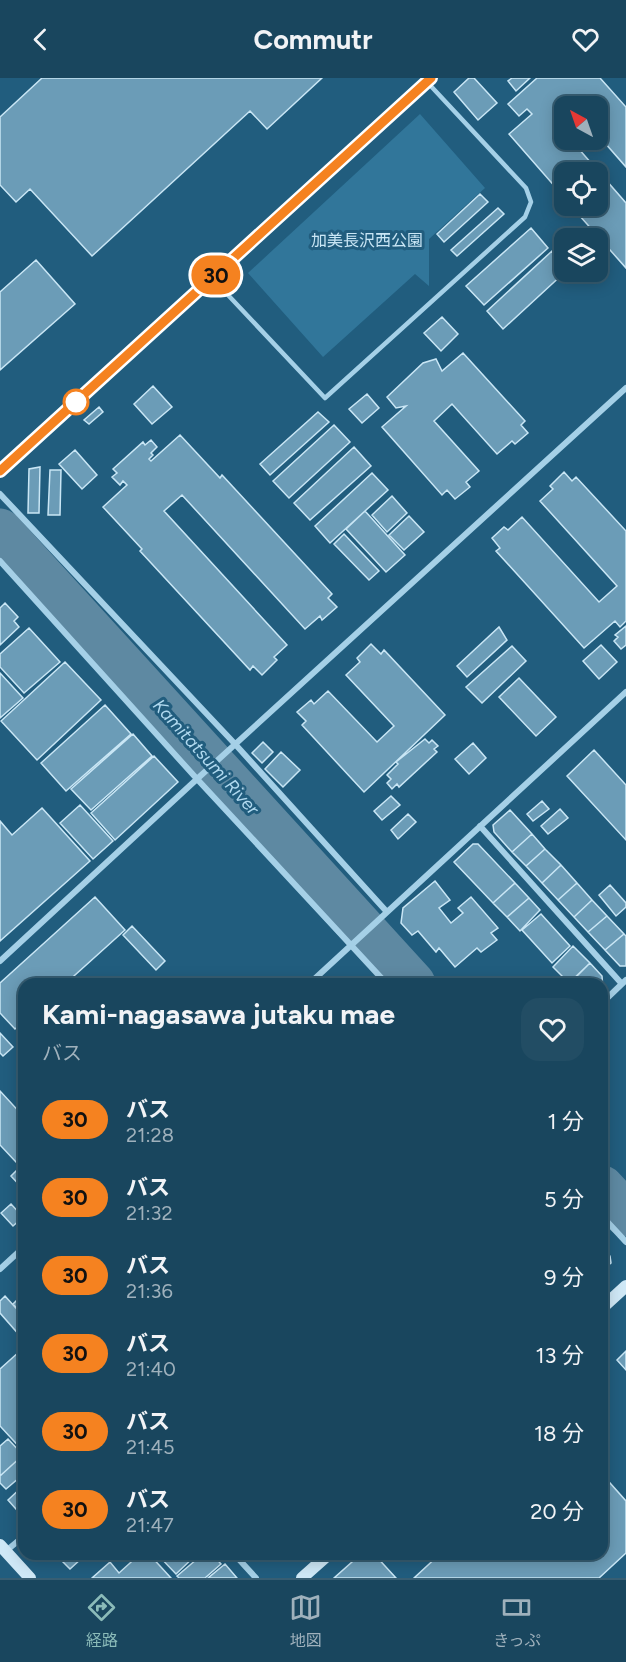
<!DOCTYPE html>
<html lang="ja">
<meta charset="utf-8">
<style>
:root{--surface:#19465e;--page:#224d64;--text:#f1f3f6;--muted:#9fb1bc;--line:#375e73;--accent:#8bbbb9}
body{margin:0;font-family:Figtree,"Noto Sans JP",sans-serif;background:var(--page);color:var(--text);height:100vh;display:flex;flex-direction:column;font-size:22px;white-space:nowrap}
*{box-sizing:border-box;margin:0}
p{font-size:20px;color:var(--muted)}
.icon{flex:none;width:33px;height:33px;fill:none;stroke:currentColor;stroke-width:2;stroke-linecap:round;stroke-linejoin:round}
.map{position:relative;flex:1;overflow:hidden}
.panel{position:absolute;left:18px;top:900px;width:590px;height:582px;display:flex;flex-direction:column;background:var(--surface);border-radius:18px;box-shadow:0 3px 15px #0003,0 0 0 2px var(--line)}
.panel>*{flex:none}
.badge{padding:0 12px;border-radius:20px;font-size:21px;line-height:39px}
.needle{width:39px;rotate:320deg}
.controls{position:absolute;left:554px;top:18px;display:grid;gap:12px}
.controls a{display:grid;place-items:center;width:54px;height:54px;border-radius:12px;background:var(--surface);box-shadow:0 3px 15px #0003,0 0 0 2px var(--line);font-size:30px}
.map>.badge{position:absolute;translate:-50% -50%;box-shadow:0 0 0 3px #fff}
.round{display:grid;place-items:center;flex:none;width:63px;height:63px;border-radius:18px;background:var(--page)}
.headline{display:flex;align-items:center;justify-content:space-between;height:102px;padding:0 24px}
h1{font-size:28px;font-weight:700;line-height:45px}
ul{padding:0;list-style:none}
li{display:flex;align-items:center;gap:18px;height:78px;padding:0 24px}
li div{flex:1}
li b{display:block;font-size:22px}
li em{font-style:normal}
li .badge{min-width:66px;font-weight:700;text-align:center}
header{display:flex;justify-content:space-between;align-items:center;height:78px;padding:0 24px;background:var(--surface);font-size:27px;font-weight:700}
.tabs{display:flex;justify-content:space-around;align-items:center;height:84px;border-top:2px solid var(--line);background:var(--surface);font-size:16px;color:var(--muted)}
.tabs a{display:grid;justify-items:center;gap:3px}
.tabs .on{color:var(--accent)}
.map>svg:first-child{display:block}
.green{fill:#31769a}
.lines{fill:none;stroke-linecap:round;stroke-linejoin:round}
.river{stroke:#5e89a2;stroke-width:45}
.building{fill:#6b9cb7;stroke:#c9e6f5;stroke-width:1.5}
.lane{stroke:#a5d0e7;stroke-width:4.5}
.street{stroke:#a5d0e7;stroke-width:6}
.secondary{stroke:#cfe8f6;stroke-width:12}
.line-casing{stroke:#fff;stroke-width:14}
.line{stroke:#f58220;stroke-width:9}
.stop-dot{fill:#fff;stroke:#f58220;stroke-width:3}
.labels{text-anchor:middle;stroke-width:6;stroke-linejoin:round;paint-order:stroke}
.park-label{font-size:16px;fill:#c9e6f5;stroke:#215d7e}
.water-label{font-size:18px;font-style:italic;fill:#b0d9ef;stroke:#215d7e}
</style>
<header><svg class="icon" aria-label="back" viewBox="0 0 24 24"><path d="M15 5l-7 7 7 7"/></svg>Commutr<svg class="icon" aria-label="heart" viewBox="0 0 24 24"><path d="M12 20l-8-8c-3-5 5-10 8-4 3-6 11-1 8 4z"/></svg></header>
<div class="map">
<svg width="626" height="1500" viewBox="0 0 626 1500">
<rect width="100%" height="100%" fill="#215d7e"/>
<path class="green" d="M420,36L485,110L429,161V208L415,196L323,279L248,195Z"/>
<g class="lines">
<path class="river" d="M0,453L413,906
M602,1110L626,1136"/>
</g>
<path class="building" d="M42,0H322L267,51L250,33L92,178L30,111L16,124L0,107V39Z
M469,0H474L497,25L478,42L454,14Z
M512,0H530L516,13L508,3Z
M537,0H600L626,29V89L597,56V28H564V38L556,45L564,54V62H571L626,125V190L571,128H597V94H564V119L509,56L532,36L527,31L519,38L508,26Z
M480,116L488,124L444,164L437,156Z
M498,130L504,136L457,178L451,172Z
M531,150L548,170L484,227L466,208Z
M552,173L564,186L565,194L503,251L487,233Z
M36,182L75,226L0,292V214Z
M442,239L458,256L441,273L424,255Z
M463,275L525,343L521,347L528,355L515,366L512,363L497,376L452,326L434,343L479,393L466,404L470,409L455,421L447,412L442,417L382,349L406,328L396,330L387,319L423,285L436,281L442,293Z
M153,308L172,329L152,346L134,326Z
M367,316L379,330L362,345L349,331Z
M99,329L103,334L89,346L84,342Z
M318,334L329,344L270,397L260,386Z
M334,347L350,364L289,420L273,403Z
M180,357L220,400L222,397L332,516L328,520L337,529L322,542L320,538L305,551L182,417L164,433L287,567L274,579L277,582L262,597L253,588L250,592L140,473L142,471L103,429L127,407L123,403L120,407L112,399L117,395L113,391L143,364L145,367L151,362L157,369L151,375L153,377L149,381L151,383Z
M354,369L371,388L310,442L294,425Z
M75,372L97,397L82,411L59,386Z
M40,389L39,435H28L29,391Z
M50,392H61L60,437H48Z
M564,394L572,403L576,399L626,453V543L620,549L615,543L584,570L496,473L500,470L492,460L504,449L508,452L522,439L599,524L617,508L540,423L553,411L550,408Z
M372,395L388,412L330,465L315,448Z
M392,418L407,435L387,454L372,437Z
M365,433L405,477L386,494L346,451Z
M409,438L424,454L404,472L389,457Z
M344,456L379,493L369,502L334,466Z
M5,525L18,539L14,543L19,549L0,567V530Z
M626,548V567L621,571L614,563L618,559L615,557Z
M499,549L507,562L467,599L457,588Z
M29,550L60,584L24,615L0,589V576Z
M371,566L381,576L384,572L445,637L364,714L302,647L306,643L297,634L311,622L314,626L328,613L377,664L394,648L346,597L360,584L357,580Z
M601,567L617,584L599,601L583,583Z
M512,568L526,583L482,625L466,609Z
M65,584L101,622L37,682L1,643Z
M0,595L23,620L0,640Z
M519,600L556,639L536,658L499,619Z
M105,627L131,656L66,713L41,685Z
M133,656L152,678L91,732L71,711Z
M425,661L429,665L432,662L438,668L434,671L437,674L399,709L397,706L392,711L387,705L391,701L387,697L398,686L396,684Z
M263,664L273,674L262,685L252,675Z
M473,665L486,680L469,696L455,681Z
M594,672L626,707V762L567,698Z
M281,674L300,692L283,709L265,691Z
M154,678L178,704L115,762L91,735Z
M391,718L400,727L382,742L374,733Z
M542,723L549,731L533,743L527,736Z
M80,727L113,763L93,781L60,745Z
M42,730L90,783L0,863V743L12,757Z
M560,731L568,740L548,756L541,748Z
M510,732L532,756L512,774L494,754L493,747Z
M408,736L416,744L398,761L391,752Z
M532,756L545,771L526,788L512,774Z
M473,766H478L515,805L493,825L454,784Z
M545,771L561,787L542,805L526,788Z
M561,787L577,805L558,822L542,805Z
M435,803L450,822L439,830L451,845L463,835L458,830L471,819L498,850L491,855L497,862L481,874L477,870L455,889L439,870L436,874L418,853L412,857L401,845L403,830Z
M515,805L529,820L507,839L493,825Z
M577,805L592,822L574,839L558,822Z
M610,807L626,825V829L616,838L599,817Z
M95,819L125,852L65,906H24V943L15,951L0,935V905Z
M529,820L540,832L520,853L507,839Z
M592,822L607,838L588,854L574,839Z
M541,836L570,868L552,885L522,852Z
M607,838L624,856L605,872L588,854Z
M132,848L165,883L156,892L123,857Z
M624,856L626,858V888H620L605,872Z
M573,868L590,885L569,905L553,889Z
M590,885L602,898L603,911L602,912V906H569Z
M171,899L177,906H163Z
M338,899L353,901L358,906H331Z
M0,955L13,969L3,978L0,975Z
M24,967V982L17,973Z
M0,1013L24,1039V1077L16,1084L0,1067Z
M24,1085V1110L23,1111L11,1098Z
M11,1126L23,1139L13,1148L1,1135Z
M602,1170L610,1178L611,1185L604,1191L602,1188Z
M24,1202V1215L18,1208Z
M24,1215V1239L13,1226Z
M5,1218L24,1239V1257L21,1259L0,1235V1223Z
M20,1273L24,1278V1374L0,1348V1291Z
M626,1273V1292L617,1282Z
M8,1361L23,1377L0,1398V1368Z
M22,1378L24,1380V1403L23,1404L19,1400L6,1411L0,1405V1398Z
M602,1396L626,1423V1475L599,1500H414L440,1476H474L479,1482L486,1476H602Z
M24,1407V1438L23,1439L8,1422Z
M55,1476H78L82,1480L70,1491Z
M140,1476H149L171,1500H92L110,1484L119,1495Z
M157,1476H197L176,1496Z
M203,1476H212L221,1486L205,1500H179L177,1498Z
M361,1476H374L396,1500H334Z
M225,1486L237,1500H208Z"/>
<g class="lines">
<path class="lane" d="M212,200L325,320L525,139L531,124L526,110L428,5"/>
<path class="street" d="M0,416L235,666L387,834
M0,483L197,701L387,906
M480,748L622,906
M0,883L197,701L626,310
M309,906L626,614
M602,925L626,902
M602,1138L626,1164
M0,1191L24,1169
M6,1473L24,1458
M234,1476L256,1500"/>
<path class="secondary" d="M0,393L431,0
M602,1230L626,1208
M0,1467L30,1500
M302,1500L329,1476"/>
</g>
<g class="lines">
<g class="line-casing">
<path id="line" d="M0,393L431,0"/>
</g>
<use href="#line" class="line"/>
</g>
<circle class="stop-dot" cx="76" cy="324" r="12"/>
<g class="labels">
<g class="park-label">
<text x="367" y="168">加美長沢西公園</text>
</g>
<g class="water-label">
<text transform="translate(206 679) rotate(48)" y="6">Kamitatsumi River</text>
</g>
</g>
</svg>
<div class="controls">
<a><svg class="needle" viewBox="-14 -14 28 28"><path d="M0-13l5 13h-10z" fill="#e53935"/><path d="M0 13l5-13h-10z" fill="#9fb1bc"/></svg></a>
<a><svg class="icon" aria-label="locate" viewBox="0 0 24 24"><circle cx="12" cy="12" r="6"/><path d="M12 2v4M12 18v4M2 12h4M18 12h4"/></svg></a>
<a><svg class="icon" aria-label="layers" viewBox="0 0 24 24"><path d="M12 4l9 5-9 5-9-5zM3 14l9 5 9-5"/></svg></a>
</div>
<b class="badge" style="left:216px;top:197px;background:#f58220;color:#111">30</b>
<section class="panel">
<div class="headline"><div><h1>Kami-nagasawa jutaku mae</h1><p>バス</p></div><a class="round"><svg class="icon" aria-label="heart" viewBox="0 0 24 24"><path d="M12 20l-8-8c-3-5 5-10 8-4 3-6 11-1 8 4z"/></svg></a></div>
<ul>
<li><span class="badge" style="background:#f58220;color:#111">30</span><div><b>バス</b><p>21:28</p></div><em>1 分</em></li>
<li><span class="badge" style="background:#f58220;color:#111">30</span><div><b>バス</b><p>21:32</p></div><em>5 分</em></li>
<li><span class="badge" style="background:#f58220;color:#111">30</span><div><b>バス</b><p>21:36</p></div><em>9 分</em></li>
<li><span class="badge" style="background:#f58220;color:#111">30</span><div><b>バス</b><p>21:40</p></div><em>13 分</em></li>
<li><span class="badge" style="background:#f58220;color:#111">30</span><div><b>バス</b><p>21:45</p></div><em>18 分</em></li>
<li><span class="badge" style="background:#f58220;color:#111">30</span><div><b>バス</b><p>21:47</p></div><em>20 分</em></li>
</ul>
</section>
</div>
<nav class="tabs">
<a class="on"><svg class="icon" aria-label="directions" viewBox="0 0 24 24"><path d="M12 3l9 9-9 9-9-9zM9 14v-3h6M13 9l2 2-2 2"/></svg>経路</a>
<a><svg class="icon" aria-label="map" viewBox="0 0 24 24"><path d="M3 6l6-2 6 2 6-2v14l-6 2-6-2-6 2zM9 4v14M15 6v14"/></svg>地図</a>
<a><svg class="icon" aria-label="tickets" viewBox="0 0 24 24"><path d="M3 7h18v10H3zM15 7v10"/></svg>きっぷ</a>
</nav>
